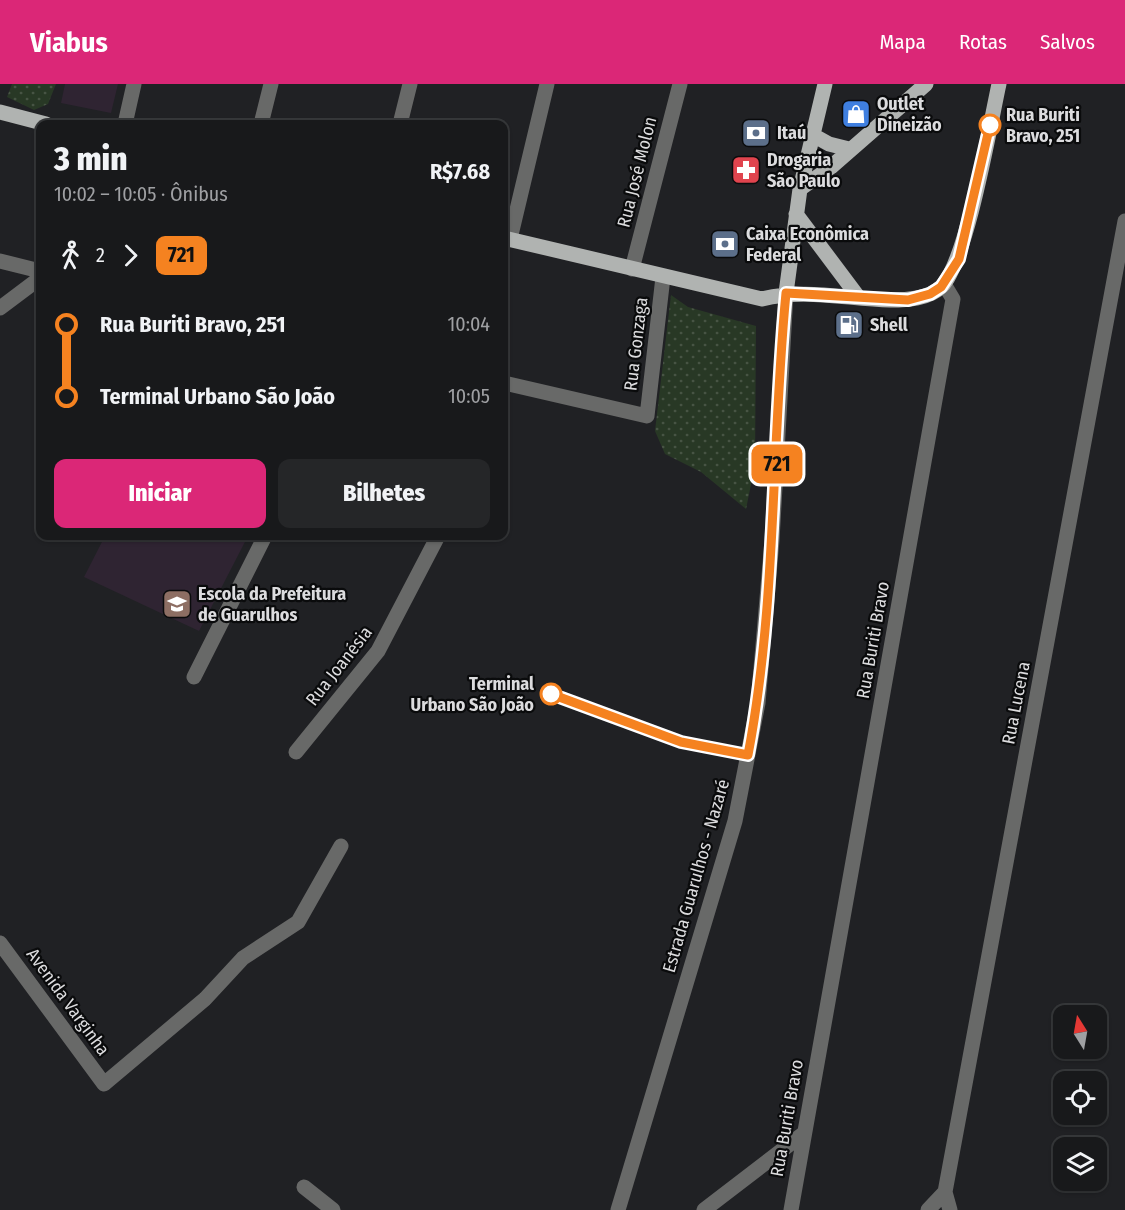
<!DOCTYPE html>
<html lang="pt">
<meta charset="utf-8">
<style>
:root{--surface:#18191b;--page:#252628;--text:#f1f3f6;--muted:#9fa0a3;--line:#36383a;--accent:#db2777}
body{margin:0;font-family:"Fira Sans Condensed",sans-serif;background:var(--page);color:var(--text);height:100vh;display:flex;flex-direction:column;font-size:22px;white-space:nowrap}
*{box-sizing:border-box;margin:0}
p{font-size:20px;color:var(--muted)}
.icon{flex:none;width:33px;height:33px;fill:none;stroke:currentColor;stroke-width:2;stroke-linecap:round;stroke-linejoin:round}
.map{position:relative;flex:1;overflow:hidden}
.details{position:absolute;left:36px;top:36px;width:472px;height:420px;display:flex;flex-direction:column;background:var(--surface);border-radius:12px;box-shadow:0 2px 4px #0004,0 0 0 2px var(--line)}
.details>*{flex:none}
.badge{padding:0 12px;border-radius:9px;font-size:21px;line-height:39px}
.needle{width:39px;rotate:349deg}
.tools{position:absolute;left:1053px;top:921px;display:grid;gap:12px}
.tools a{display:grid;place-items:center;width:54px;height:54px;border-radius:12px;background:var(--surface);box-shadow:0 2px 4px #0004,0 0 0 2px var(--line);font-size:30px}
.map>.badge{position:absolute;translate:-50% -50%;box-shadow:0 0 0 3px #fff}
.legs{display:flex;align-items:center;gap:9px;height:66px;padding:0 18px;font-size:20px}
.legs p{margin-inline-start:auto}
.summary{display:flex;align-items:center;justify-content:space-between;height:102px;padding:0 18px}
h1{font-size:33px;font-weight:800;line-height:45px}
.action{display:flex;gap:12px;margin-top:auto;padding:12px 18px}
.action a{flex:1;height:69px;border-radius:12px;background:var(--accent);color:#fff;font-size:24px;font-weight:800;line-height:69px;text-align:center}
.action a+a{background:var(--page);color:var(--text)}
ul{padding:0 18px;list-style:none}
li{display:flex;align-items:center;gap:21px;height:72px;font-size:22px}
li i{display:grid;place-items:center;width:9px;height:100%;margin:0 8px;background:currentColor}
li i::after{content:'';width:15px;height:15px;margin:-8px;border:4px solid;border-radius:50%;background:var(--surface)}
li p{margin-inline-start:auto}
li:first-child i{background:linear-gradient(#0000 50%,currentColor 0)}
li:last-child i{background:linear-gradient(currentColor 50%,#0000 0)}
header{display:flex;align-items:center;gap:36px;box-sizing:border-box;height:84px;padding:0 30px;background:var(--accent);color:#fff}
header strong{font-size:28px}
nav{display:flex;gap:33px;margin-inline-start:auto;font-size:21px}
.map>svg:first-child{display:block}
.education{fill:#2f2432}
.green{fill:url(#green-dots)}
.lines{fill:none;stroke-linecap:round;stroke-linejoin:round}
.minor{stroke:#686968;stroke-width:15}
.major{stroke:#b0b3b1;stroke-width:15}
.line-1-casing{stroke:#fff;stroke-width:14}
.line-1{stroke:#f58220;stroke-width:9}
.stop-1-dot{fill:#fff;stroke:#f58220;stroke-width:3}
.labels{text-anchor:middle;stroke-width:4.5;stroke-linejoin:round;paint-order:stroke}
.poi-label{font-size:18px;font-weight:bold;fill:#dcdcde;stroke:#0a0b0c;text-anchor:start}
.stop-label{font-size:18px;font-weight:bold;fill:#dcdcde;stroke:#0a0b0c;text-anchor:start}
.street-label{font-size:18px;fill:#dcdcde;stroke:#0a0b0c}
</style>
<header>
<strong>Viabus</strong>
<nav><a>Mapa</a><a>Rotas</a><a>Salvos</a></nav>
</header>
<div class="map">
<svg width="1125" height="1126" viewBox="0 0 1125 1126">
<defs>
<pattern id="green-dots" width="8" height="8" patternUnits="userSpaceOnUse" patternTransform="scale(1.5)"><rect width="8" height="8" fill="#283825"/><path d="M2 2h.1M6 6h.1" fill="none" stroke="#475444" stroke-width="1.8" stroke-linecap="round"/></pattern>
</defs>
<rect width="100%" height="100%" fill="#202124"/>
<path class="education" d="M65,0H118L111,29L61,19Z
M105,452H248L199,547L84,493Z"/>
<path class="green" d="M12,0H56L48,20L34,26L7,13Z
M671,211L688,223L756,242L755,381L746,425L701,388L665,370L655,347Z"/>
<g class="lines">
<path class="minor" d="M125,40L134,0
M261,40L271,0
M400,40L410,0
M510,155L547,0
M0,177L40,187
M632,185L680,0
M0,224L40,194
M504,299L647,332L663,193
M194,593L265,452
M296,668L378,567L438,452
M0,859L104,1000L205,915L243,874L298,838L341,762
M304,1103L333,1126
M618,1126L735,737L758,619L772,456L786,209
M704,1126L803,1050
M791,1126L953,215L944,200
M928,1126L945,1108
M950,1126L945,1108L1125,137"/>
<path class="major" d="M0,28L46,40
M811,50L829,60L849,65
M800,105L831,83L926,0
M796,130L859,214
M504,154L762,215C804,204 847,215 890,216C907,216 929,215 942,202C967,176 990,41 999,0
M786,209L800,105L825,0"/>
</g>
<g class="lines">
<g class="line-1-casing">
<path id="line-1" d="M551,610L681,658L748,671C777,519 771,363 786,209L908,216L930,210L941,203L959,175L990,41"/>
</g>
<use href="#line-1" class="line-1"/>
</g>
<defs>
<g id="shop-square" transform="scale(1.5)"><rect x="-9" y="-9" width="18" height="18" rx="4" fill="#3f7fe0" stroke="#0a0b0c"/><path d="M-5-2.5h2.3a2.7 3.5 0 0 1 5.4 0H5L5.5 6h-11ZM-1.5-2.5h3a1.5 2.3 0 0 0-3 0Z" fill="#fff"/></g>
<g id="bank-square" transform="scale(1.5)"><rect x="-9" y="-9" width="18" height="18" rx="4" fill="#5c6f8a" stroke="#0a0b0c"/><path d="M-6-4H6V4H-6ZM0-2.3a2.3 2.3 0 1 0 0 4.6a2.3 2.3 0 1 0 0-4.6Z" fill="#fff"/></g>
<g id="pharmacy-square" transform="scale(1.5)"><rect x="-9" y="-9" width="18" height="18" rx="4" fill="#e0444e" stroke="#0a0b0c"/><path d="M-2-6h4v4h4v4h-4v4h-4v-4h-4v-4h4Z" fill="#fff"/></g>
<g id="fuel-square" transform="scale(1.5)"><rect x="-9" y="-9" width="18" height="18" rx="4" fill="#5c6f8a" stroke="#0a0b0c"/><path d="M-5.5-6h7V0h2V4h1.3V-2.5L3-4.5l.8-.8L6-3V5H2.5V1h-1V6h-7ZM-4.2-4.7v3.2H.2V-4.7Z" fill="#fff"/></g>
<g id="school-square" transform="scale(1.5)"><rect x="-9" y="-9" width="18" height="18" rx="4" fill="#8d6e63" stroke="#0a0b0c"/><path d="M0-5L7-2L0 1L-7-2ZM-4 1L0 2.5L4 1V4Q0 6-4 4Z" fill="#fff"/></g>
</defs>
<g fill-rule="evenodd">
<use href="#shop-square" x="856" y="30"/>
<use href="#bank-square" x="756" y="49"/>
<use href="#pharmacy-square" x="746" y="86"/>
<use href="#bank-square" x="725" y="160"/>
<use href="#fuel-square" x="849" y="241"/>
<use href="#school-square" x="177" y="520"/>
</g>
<g class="stop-1-dot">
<circle cx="990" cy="41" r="10"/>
<circle cx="551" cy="610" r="10"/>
</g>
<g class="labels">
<g class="poi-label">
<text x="877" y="26">Outlet<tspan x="877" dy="21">Dineizão</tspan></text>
<text x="777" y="55">Itaú</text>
<text x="767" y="82">Drogaria<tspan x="767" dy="21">São Paulo</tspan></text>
<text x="746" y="156">Caixa Econômica<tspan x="746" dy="21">Federal</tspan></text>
<text x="870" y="247">Shell</text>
<text x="198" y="516">Escola da Prefeitura<tspan x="198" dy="21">de Guarulhos</tspan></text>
</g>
<g class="stop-label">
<text x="1006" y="37">Rua Buriti<tspan x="1006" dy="21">Bravo, 251</tspan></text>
<text x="534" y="606" text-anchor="end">Terminal<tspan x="534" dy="21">Urbano São João</tspan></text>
</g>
<g class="street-label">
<text transform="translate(637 88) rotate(-76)" y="6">Rua José Molon</text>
<text transform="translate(636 260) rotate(-83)" y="6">Rua Gonzaga</text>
<text transform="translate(873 556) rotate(-80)" y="6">Rua Buriti Bravo</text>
<text transform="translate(339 582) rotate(-52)" y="6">Rua Joanésia</text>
<text transform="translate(1016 619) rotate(-79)" y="6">Rua Lucena</text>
<text transform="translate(696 792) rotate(-74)" y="6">Estrada Guarulhos - Nazaré</text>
<text transform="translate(68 918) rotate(54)" y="6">Avenida Varginha</text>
<text transform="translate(787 1034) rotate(-80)" y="6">Rua Buriti Bravo</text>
</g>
</g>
</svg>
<div class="tools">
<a><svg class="needle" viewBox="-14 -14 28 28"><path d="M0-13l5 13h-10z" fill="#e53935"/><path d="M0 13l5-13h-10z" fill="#9fa0a3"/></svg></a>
<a><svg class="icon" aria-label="locate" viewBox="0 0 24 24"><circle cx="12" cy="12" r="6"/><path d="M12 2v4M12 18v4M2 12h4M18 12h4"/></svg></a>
<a><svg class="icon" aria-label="layers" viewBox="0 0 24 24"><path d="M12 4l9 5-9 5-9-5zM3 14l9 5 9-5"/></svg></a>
</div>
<b class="badge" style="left:777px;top:380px;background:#f58220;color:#111">721</b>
<section class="details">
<div class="summary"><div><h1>3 min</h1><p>10:02 – 10:05 · Ônibus</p></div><b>R$7.68</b></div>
<div class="legs"><svg class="icon" aria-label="walk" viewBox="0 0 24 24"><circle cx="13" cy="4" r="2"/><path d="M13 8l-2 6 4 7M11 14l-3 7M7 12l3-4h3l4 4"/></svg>2<svg class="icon" aria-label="forward" viewBox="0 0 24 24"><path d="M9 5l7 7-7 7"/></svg><b class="badge" style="background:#f58220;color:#111">721</b></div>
<ul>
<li><i style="color:#f58220"></i><b>Rua Buriti Bravo, 251</b><p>10:04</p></li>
<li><i style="color:#f58220"></i><b>Terminal Urbano São João</b><p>10:05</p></li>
</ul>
<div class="action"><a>Iniciar</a><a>Bilhetes</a></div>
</section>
</div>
